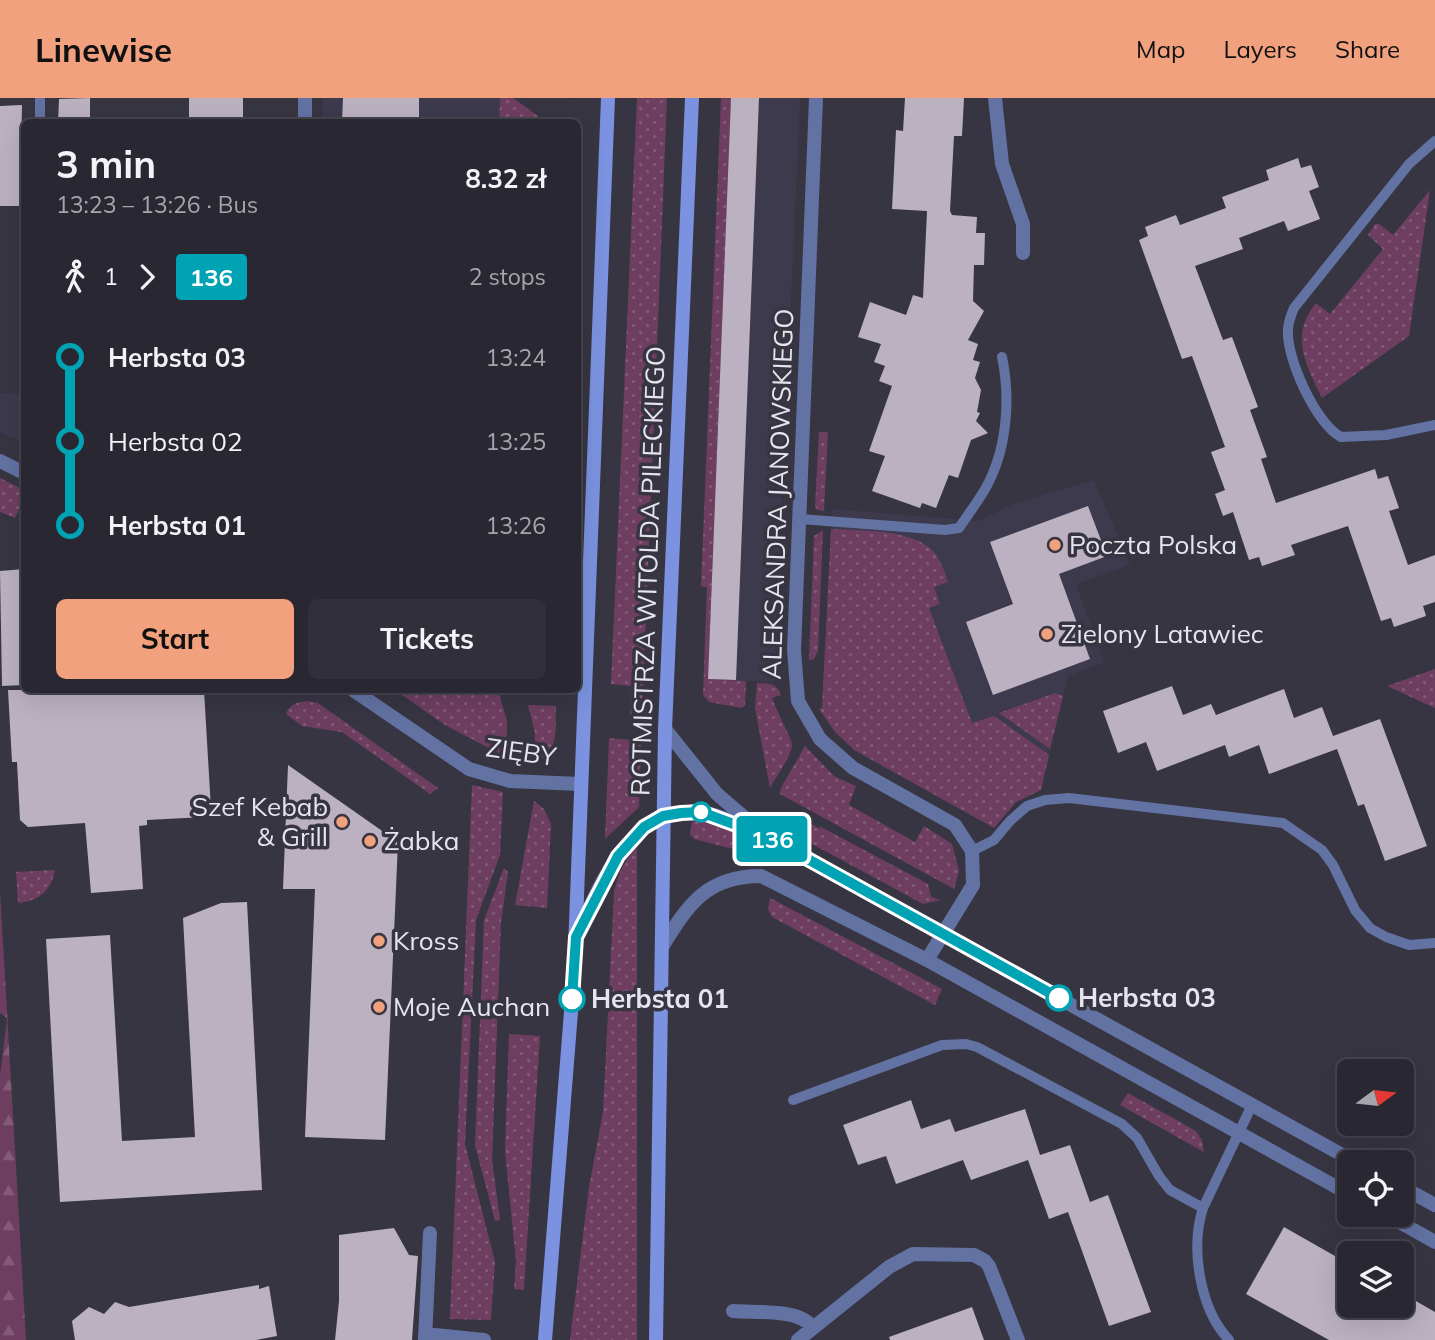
<!DOCTYPE html>
<meta charset="utf-8">
<style>
:root{--surface:#292832;--page:#31303a;--text:#f1f3f6;--muted:#a5a6ac;--line:#45444d;--accent:#f1a17d}
body{margin:0;font-family:Mulish,sans-serif;background:var(--page);color:var(--text);height:100vh;display:flex;flex-direction:column;font-size:26px;white-space:nowrap}
*{box-sizing:border-box;margin:0}
p{font-size:23px;color:var(--muted)}
.icon{flex:none;width:38px;height:38px;fill:none;stroke:currentColor;stroke-width:2;stroke-linecap:round;stroke-linejoin:round}
.map{position:relative;flex:1;overflow:hidden}
.sheet{position:absolute;left:21px;top:21px;width:560px;height:574px;display:flex;flex-direction:column;background:var(--surface);border-radius:10px;box-shadow:0 7px 28px #0002,0 0 0 2px var(--line)}
.sheet>*{flex:none}
.badge{padding:0 14px;border-radius:5px;font-size:24px;line-height:46px}
.needle{width:46px;rotate:75deg}
.buttons{position:absolute;left:1337px;top:961px;display:grid;gap:14px}
.buttons a{display:grid;place-items:center;width:77px;height:77px;border-radius:10px;background:var(--surface);box-shadow:0 7px 28px #0002,0 0 0 2px var(--line);font-size:35px}
.map>.badge{position:absolute;translate:-50% -50%;box-shadow:0 0 0 4px #fff}
.legs{display:flex;align-items:center;gap:10px;height:77px;padding:0 35px;font-size:23px}
.legs p{margin-inline-start:auto}
.head{display:flex;align-items:center;justify-content:space-between;height:119px;padding:0 35px}
h1{font-size:38px;font-weight:700;line-height:52px}
.button{display:flex;gap:14px;margin-top:auto;padding:14px 35px}
.button a{flex:1;height:80px;border-radius:10px;background:var(--accent);color:#111;font-size:28px;font-weight:700;line-height:80px;text-align:center}
.button a+a{background:var(--page);color:var(--text)}
ul{padding:0 35px;list-style:none}
li{display:flex;align-items:center;gap:24px;height:84px;font-size:26px}
li i{display:grid;place-items:center;width:10px;height:100%;margin:0 9px;background:currentColor}
li i::after{content:'';width:18px;height:18px;margin:-9px;border:5px solid;border-radius:50%;background:var(--surface)}
li p{margin-inline-start:auto}
li:first-child i{background:linear-gradient(#0000 50%,currentColor 0)}
li:last-child i{background:linear-gradient(currentColor 50%,#0000 0)}
header{display:flex;align-items:center;gap:42px;box-sizing:border-box;height:98px;padding:0 35px;background:var(--accent);color:#111}
header strong{font-size:33px}
nav{display:flex;gap:38px;margin-inline-start:auto;font-size:24px}
.map>svg:first-child{display:block}
.built{fill:#3d3a4e}
.green{fill:url(#green-dots)}
.forest{fill:url(#forest-firs)}
.building{fill:#bbb1c0}
.lines{fill:none;stroke-linecap:round;stroke-linejoin:round}
.service{stroke:#6272a2;stroke-width:10}
.minor{stroke:#6272a2;stroke-width:14}
.tertiary{stroke:#6272a2;stroke-width:14}
.secondary{stroke:#7a92df;stroke-width:14}
.line-1-casing{stroke:#fff;stroke-width:16}
.line-1{stroke:#00a3b4;stroke-width:10}
.poi-dot{fill:#f1a17d;stroke:#373542;stroke-width:2.5}
.stop-1-dot{fill:#fff;stroke:#00a3b4;stroke-width:3.5}
.labels{text-anchor:middle;stroke-width:7;stroke-linejoin:round;paint-order:stroke}
.street-label{font-size:26px;fill:#e6e5ee;stroke:#373542}
.poi-label{font-size:26px;fill:#e6e5ee;stroke:#373542;text-anchor:start}
.stop-label{font-size:26px;font-weight:bold;fill:#e6e5ee;stroke:#373542;text-anchor:start}
</style>
<header>
<strong>Linewise</strong>
<nav><a>Map</a><a>Layers</a><a>Share</a></nav>
</header>
<div class="map">
<svg width="1435" height="1242" viewBox="0 0 1435 1242">
<defs>
<pattern id="green-dots" width="8" height="8" patternUnits="userSpaceOnUse" patternTransform="scale(1.75)"><rect width="8" height="8" fill="#6e3e61"/><path d="M2 2h.1M6 6h.1" fill="none" stroke="#835a78" stroke-width="1.8" stroke-linecap="round"/></pattern>
<pattern id="forest-firs" width="22" height="20" patternUnits="userSpaceOnUse" patternTransform="scale(1.75)"><rect width="22" height="20" fill="#6e3e61"/><path d="M5 1l3.5 6h-7zM16 11l3.5 6h-7z" fill="#835a78"/></pattern>
</defs>
<rect width="100%" height="100%" fill="#373542"/>
<path class="built" d="M323,0H500L499,24H323Z
M731,0H800L774,584L708,581Z
M0,295L24,296V345L0,334Z
M1094,382L1130,467L1076,486L1104,564L1068,578L1041,692L1016,704L1000,723L822,610L832,411L979,423L1013,406Z"/>
<path class="green" d="M500,0H513L542,21L541,24H499Z
M637,0H667L642,619H630L631,588L611,586Z
M721,0H731L708,581L746,583L745,607L742,610L709,604L703,597L707,489L701,488Z
M1430,92L1409,238L1322,300C1306,267 1289,238 1316,205L1330,216L1383,151L1368,137L1375,126H1379L1393,137Z
M819,334H828L824,413L817,412L815,408Z
M0,380L24,392V400L15,420L0,414Z
M831,431C861,433 918,430 937,458C942,466 945,475 948,484L934,489L940,506L929,510L972,625L994,618L1049,657L1041,692L1016,704L994,730L854,652L835,634L819,611L822,610Z
M823,432L818,553L814,561L809,562L814,438Z
M1435,571V610L1387,588Z
M757,585C769,586 776,584 781,597L772,600C776,612 790,637 792,646C793,655 775,681 770,690L755,610Z
M395,592H498L507,623L506,659L445,627Z
M1055,595L1063,598L1050,651L999,615Z
M307,603L318,605L438,690L430,696L342,634L302,628L286,616C289,606 298,604 307,603Z
M528,607L556,608C555,634 560,652 534,666L535,635Z
M609,640L641,643L639,709L605,741Z
M805,648L834,678L856,688L849,707L915,744L924,728L952,746L959,773L954,791L780,696L781,690Z
M472,687L503,694L500,757L476,822L465,1046L495,1164L491,1222L450,1221Z
M534,703L544,711L551,726L547,810L515,807Z
M798,717L818,730L821,729L928,786L931,799L941,802L923,806L777,727V724L785,719Z
M702,721H710L754,748L753,756L694,741L690,736L692,724Z
M637,750V1242H570L589,1089L603,1014L614,794C618,777 623,763 637,750Z
M504,770L508,774L501,825L492,1062L500,1122L495,1123L475,1047L484,822Z
M55,772C51,793 39,803 18,805L16,774Z
M770,800L942,891L935,907L772,819L768,811Z
M509,936L540,938L524,1192L514,1191L516,1163L505,1053Z
M1128,995L1196,1033L1202,1042L1204,1054L1120,1007Z"/>
<path class="forest" d="M0,793L26,1242H0V978L7,920L0,915Z"/>
<path class="building" d="M90,0V24H58L59,1Z
M189,0H243V24H189Z
M343,0H419V24H342Z
M731,0H759L736,582L708,581Z
M905,0H964L962,38H954L950,113L952,117L977,119L976,135H985L984,167H974L973,203L984,213L968,242L978,246L973,262L980,264L975,280L981,292L977,314L980,315L976,323L988,335L971,342L958,380L949,377L936,410L922,405L920,410L872,393L885,358L869,353L892,288L879,283L885,268L874,264L881,246L858,239L870,204L906,217L913,197L923,200L927,113L892,111L896,32L903,33Z
M22,7L20,108H0V8Z
M1298,60L1301,70L1311,67L1319,89L1309,93L1320,121L1288,133L1284,123L1239,140L1243,151L1195,168L1223,242L1232,239L1258,309L1250,312L1267,359L1261,361L1276,405L1375,371L1378,381L1388,378L1399,410L1389,413L1408,467L1435,457V504L1423,508L1426,518L1394,529L1391,520L1381,523L1348,428L1291,447L1295,457L1262,468L1259,459L1249,462L1233,414L1223,418L1215,396L1225,392L1211,354L1225,349L1192,258L1182,261L1139,142L1148,138L1145,129L1176,117L1180,127L1226,110L1222,99L1269,82L1266,72Z
M1088,408L1107,458L1059,476L1090,561L993,597L966,524L1013,506L990,444Z
M24,471V587L2,588L0,473Z
M1172,588L1183,617L1211,606L1216,617L1284,591L1294,620L1322,609L1333,638L1380,621L1427,748L1385,763L1364,706L1358,708L1337,651L1269,676L1259,647L1229,659L1225,647L1157,673L1146,644L1118,655L1103,613Z
M8,592H204L211,711L204,719L147,722V727L139,728L143,791L91,795L85,725L28,729L20,722L17,664H12Z
M288,667L398,744L385,1042L305,1039L315,791H283Z
M247,804L262,1092L60,1104L46,841L110,837L122,1043L195,1039L183,820L221,805Z
M911,1002L921,1031L950,1021L955,1034L1025,1011L1040,1057L1070,1047L1090,1104L1108,1097L1151,1214L1109,1228L1068,1114L1049,1121L1028,1062L971,1082L963,1062L896,1086L886,1058L858,1067L843,1027Z
M1284,1129L1349,1166V1208H1402V1195L1435,1214V1242H1329L1246,1196Z
M394,1130L409,1157L418,1158L412,1242H335L339,1203V1137Z
M259,1187V1191L269,1188L277,1238L256,1242H75L72,1223L89,1209L104,1216L115,1204L129,1209Z
M972,1209L984,1242H890L889,1239Z"/>
<g class="lines">
<path class="service" d="M40,24V0
M1435,43L1409,66L1294,210C1291,217 1288,224 1288,232C1286,260 1316,326 1341,339L1386,337L1435,327
M800,421L945,432L959,430C967,418 976,406 984,393C1007,354 1011,302 1002,259
M972,753L994,742L1010,723L1027,708L1045,702L1069,700L1283,725L1322,752L1333,767L1355,812L1370,830L1386,839L1409,847L1435,845
M793,1002L942,947L966,946L977,949L1122,1026L1137,1040L1159,1078L1170,1092L1203,1110
M1229,1242C1200,1211 1190,1151 1203,1110L1252,1007"/>
<path class="minor" d="M816,0L794,552L798,603L820,641L853,670L955,727L972,753L973,787L927,862
M995,0L1002,66L1023,126V155
M305,24V0
M0,363L24,375
M353,592L469,671L510,683L580,686
M733,1213C756,1215 800,1210 813,1230L889,1169L913,1156L974,1157L985,1163L989,1168L1018,1242
M425,1236L484,1242
M425,1242L430,1135
M798,1242L813,1230"/>
<path class="tertiary" d="M665,631L717,696L766,738L1355,1064
M576,839C601,786 628,710 699,714C718,716 737,726 755,733
M662,849C688,807 706,778 761,778L927,862L1349,1096
M1402,1089L1435,1107
M1385,1116L1435,1144"/>
<path class="secondary" d="M545,1242L574,876L608,0
M656,1242L665,631L692,0"/>
</g>
<g class="lines">
<g class="line-1-casing">
<path id="line-1" d="M572,901L576,839L618,758L644,729L663,718L681,715L701,714L766,738L1059,900"/>
</g>
<use href="#line-1" class="line-1"/>
</g>
<g class="poi-dot">
<circle cx="1055" cy="447" r="7"/>
<circle cx="1047" cy="536" r="7"/>
<circle cx="342" cy="724" r="7"/>
<circle cx="370" cy="743" r="7"/>
<circle cx="379" cy="843" r="7"/>
<circle cx="379" cy="909" r="7"/>
</g>
<g class="stop-1-dot">
<circle cx="701" cy="714" r="9"/>
<circle cx="1059" cy="900" r="12"/>
<circle cx="572" cy="901" r="12"/>
</g>
<g class="labels">
<g class="street-label">
<text transform="translate(778 396) rotate(-88)" y="9">ALEKSANDRA JANOWSKIEGO</text>
<text transform="translate(648 473) rotate(-88)" y="9">ROTMISTRZA WITOLDA PILECKIEGO</text>
<text transform="translate(521 654) rotate(8)" y="9">ZIĘBY</text>
</g>
<g class="poi-label">
<text x="1069" y="456">Poczta Polska</text>
<text x="1061" y="545">Zielony Latawiec</text>
<text x="328" y="718" text-anchor="end">Szef Kebab<tspan x="328" dy="30">&amp; Grill</tspan></text>
<text x="384" y="752">Żabka</text>
<text x="393" y="852">Kross</text>
<text x="393" y="918">Moje Auchan</text>
</g>
<g class="stop-label">
<text x="1078" y="909">Herbsta 03</text>
<text x="591" y="910">Herbsta 01</text>
</g>
</g>
</svg>
<div class="buttons">
<a><svg class="needle" viewBox="-14 -14 28 28"><path d="M0-13l5 13h-10z" fill="#e53935"/><path d="M0 13l5-13h-10z" fill="#a5a6ac"/></svg></a>
<a><svg class="icon" aria-label="locate" viewBox="0 0 24 24"><circle cx="12" cy="12" r="6"/><path d="M12 2v4M12 18v4M2 12h4M18 12h4"/></svg></a>
<a><svg class="icon" aria-label="layers" viewBox="0 0 24 24"><path d="M12 4l9 5-9 5-9-5zM3 14l9 5 9-5"/></svg></a>
</div>
<b class="badge" style="left:772px;top:741px;background:#00a3b4;color:#fff">136</b>
<section class="sheet">
<div class="head"><div><h1>3 min</h1><p>13:23 – 13:26 · Bus</p></div><b>8.32 zł</b></div>
<div class="legs"><svg class="icon" aria-label="walk" viewBox="0 0 24 24"><circle cx="13" cy="4" r="2"/><path d="M13 8l-2 6 4 7M11 14l-3 7M7 12l3-4h3l4 4"/></svg>1<svg class="icon" aria-label="forward" viewBox="0 0 24 24"><path d="M9 5l7 7-7 7"/></svg><b class="badge" style="background:#00a3b4;color:#fff">136</b><p>2 stops</p></div>
<ul>
<li><i style="color:#00a3b4"></i><b>Herbsta 03</b><p>13:24</p></li>
<li><i style="color:#00a3b4"></i><span>Herbsta 02</span><p>13:25</p></li>
<li><i style="color:#00a3b4"></i><b>Herbsta 01</b><p>13:26</p></li>
</ul>
<div class="button"><a>Start</a><a>Tickets</a></div>
</section>
</div>
